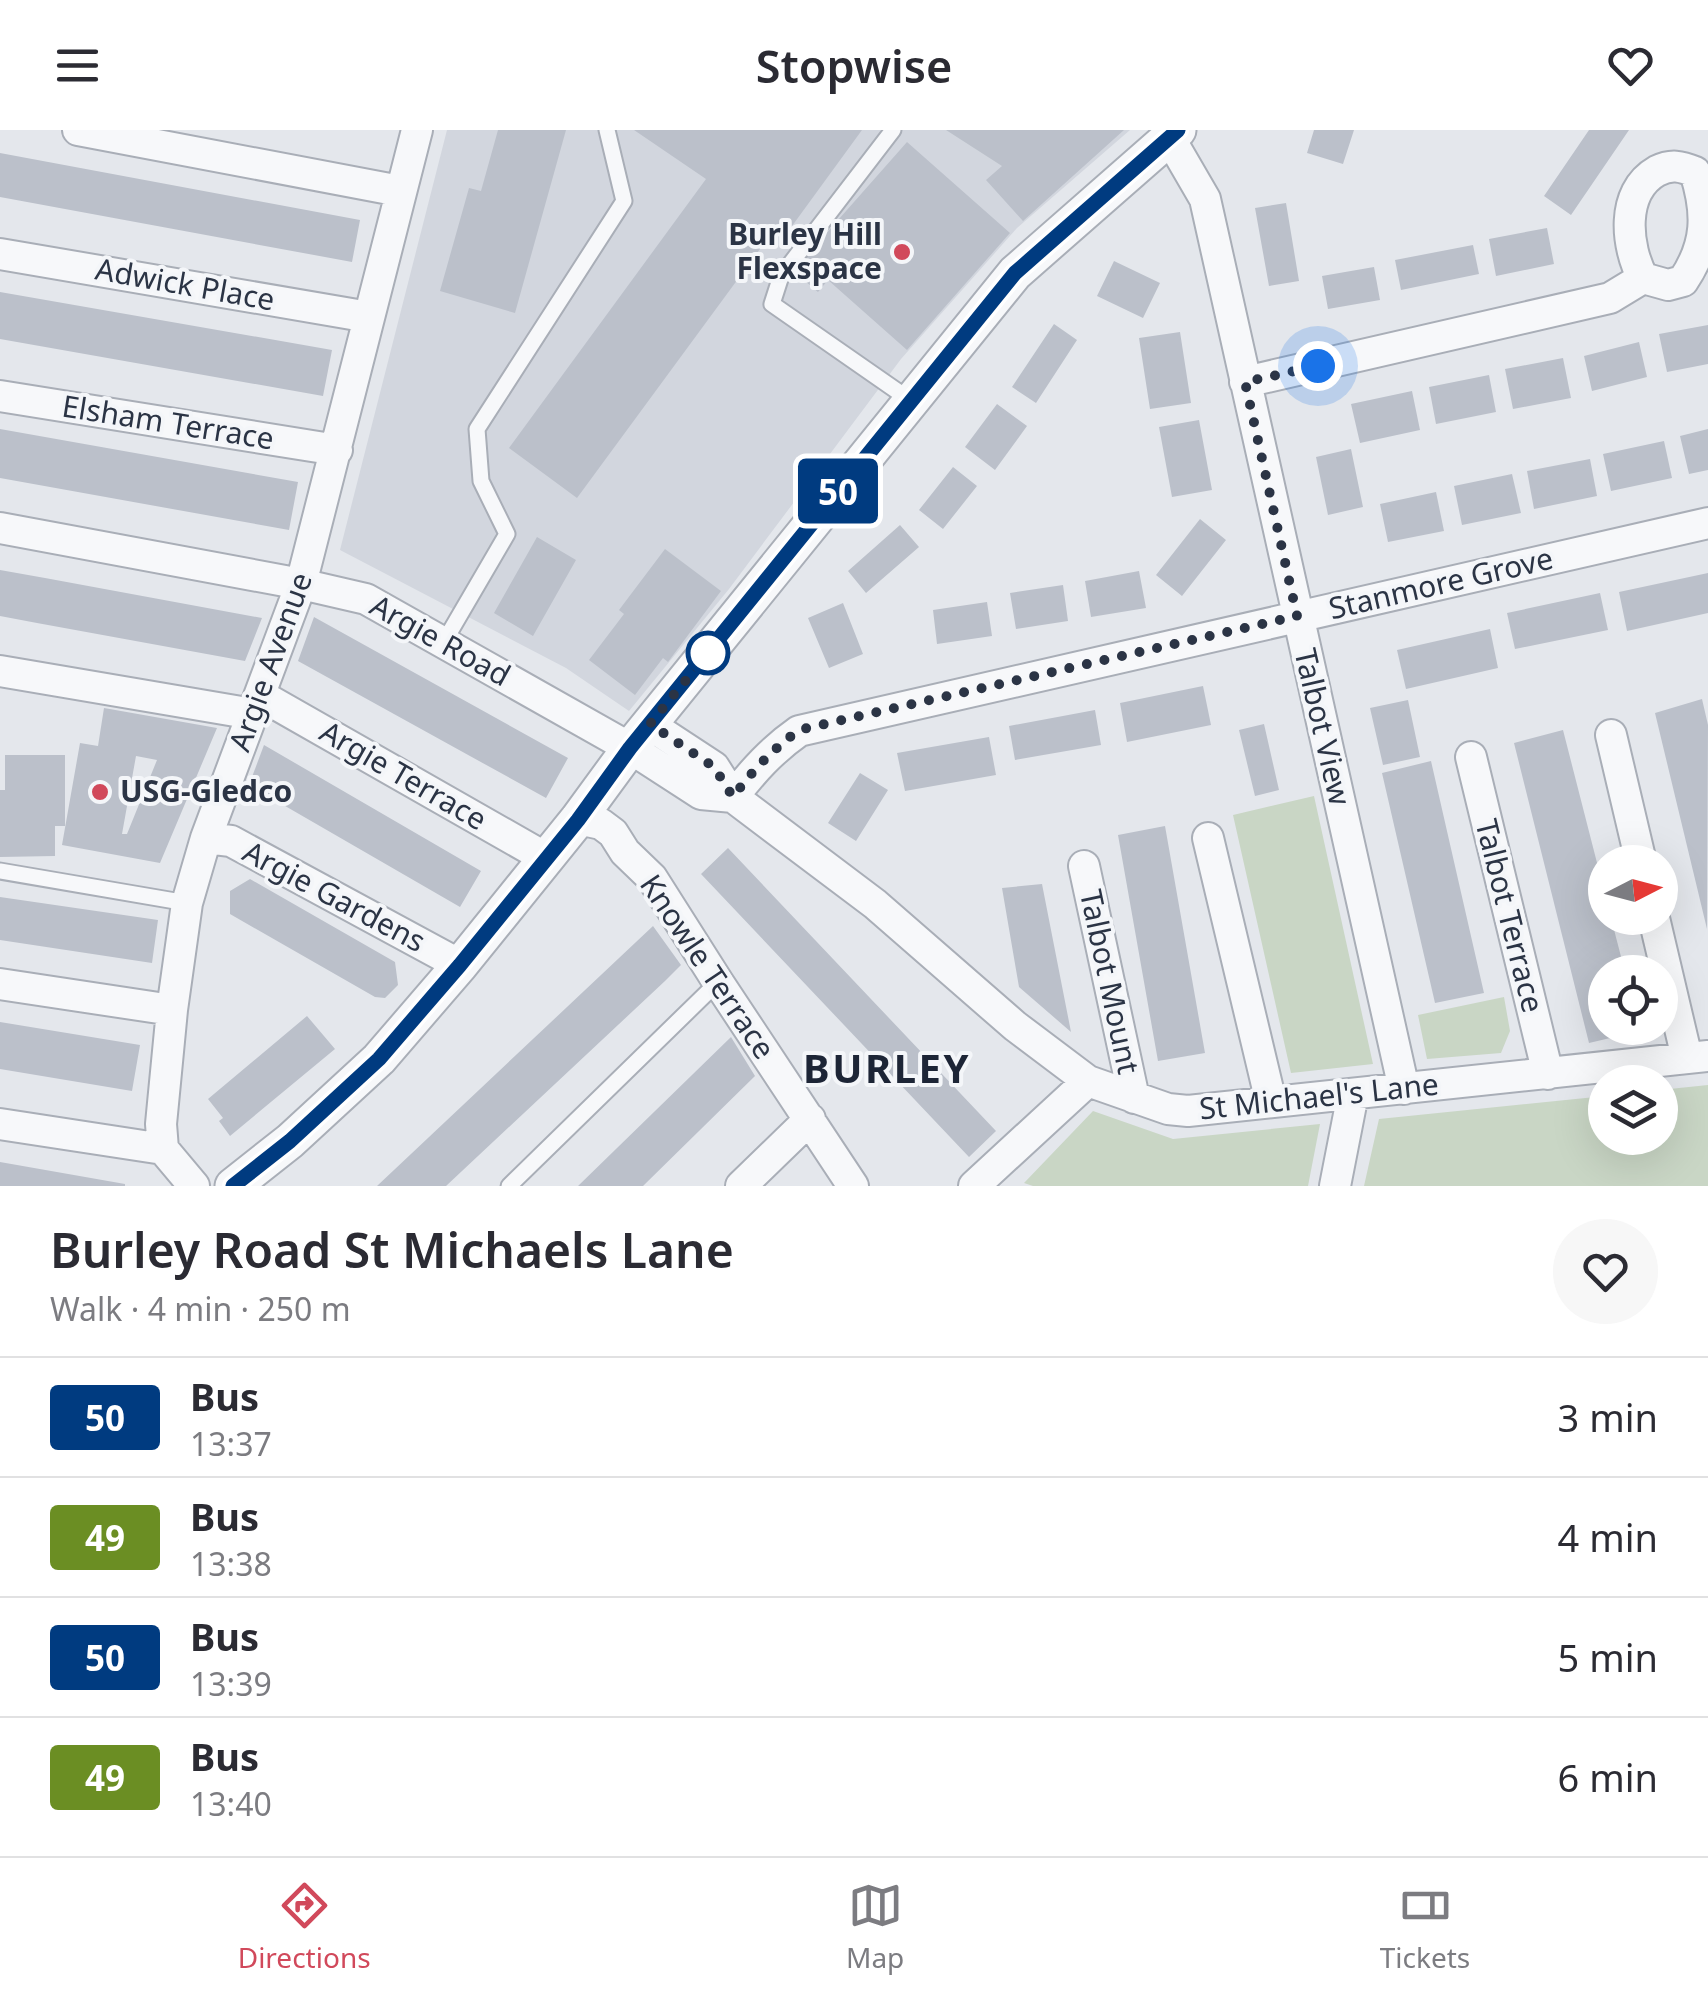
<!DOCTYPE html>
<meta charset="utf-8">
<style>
:root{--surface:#fff;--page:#f7f7f7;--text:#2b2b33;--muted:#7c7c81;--line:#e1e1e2;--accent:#d1495b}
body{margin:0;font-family:"Noto Sans",sans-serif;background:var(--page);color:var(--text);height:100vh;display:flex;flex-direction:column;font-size:38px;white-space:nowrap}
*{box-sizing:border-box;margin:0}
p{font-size:32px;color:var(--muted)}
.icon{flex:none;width:55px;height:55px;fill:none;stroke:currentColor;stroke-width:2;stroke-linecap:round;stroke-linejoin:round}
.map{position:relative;height:1056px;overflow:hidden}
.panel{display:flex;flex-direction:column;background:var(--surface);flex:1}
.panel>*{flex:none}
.badge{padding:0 20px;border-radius:8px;font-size:35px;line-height:65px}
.needle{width:65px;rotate:84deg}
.tools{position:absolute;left:1588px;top:715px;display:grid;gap:20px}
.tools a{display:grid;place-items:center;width:90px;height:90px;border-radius:50%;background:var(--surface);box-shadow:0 10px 40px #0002;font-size:50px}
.you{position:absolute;width:50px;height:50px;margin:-25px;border:8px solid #fff;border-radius:50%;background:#1a73e8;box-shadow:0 0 0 15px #1a73e833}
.map>.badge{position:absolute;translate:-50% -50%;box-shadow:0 0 0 5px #fff}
.round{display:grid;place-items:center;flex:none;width:105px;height:105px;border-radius:52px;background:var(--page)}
.head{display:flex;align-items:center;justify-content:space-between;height:170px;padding:0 50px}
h1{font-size:48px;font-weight:600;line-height:75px}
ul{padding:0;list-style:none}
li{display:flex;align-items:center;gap:30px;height:120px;padding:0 50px;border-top:2px solid var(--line)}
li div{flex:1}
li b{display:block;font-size:38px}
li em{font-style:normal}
li .badge{min-width:110px;font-weight:700;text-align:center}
header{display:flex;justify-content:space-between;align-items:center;height:130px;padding:0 50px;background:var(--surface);font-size:45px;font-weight:600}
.dock{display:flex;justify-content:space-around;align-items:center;height:140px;border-top:2px solid var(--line);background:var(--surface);font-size:28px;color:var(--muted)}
.dock a{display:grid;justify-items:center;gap:5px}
.dock .on{color:var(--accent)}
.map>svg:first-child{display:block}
.built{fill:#d2d6de}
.green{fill:#c9d6c5}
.building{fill:#bbc0ca;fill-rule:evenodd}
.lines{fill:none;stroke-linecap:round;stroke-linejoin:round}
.service-casing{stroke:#a9aeb7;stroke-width:19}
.minor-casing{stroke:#a9aeb7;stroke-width:34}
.tertiary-casing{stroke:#a9aeb7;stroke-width:39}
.service{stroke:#f7f8fa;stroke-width:15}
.minor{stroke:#f7f8fa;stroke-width:30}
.tertiary{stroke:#f7f8fa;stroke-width:35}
.line-casing{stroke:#fff;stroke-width:22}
.line{stroke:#003b80;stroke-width:15}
.walk{stroke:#2b3445;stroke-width:10;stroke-dasharray:0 18}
.poi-dot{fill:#d1495b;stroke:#f4f6f9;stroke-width:4}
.stop-dot{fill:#fff;stroke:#003b80;stroke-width:5}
.labels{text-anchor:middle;stroke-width:8;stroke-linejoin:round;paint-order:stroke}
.poi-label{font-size:30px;font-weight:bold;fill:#2b3445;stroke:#f4f6f9;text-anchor:end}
.street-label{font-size:30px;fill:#2b3445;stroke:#f4f6f9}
.district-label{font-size:40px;font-weight:bold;letter-spacing:2.5px;fill:#1d2536;stroke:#f4f6f9}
</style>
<header><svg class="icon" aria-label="menu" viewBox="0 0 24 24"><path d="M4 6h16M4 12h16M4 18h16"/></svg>Stopwise<svg class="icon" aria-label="heart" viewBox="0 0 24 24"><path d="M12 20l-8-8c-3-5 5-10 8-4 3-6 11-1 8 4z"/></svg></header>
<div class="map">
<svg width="1708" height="1056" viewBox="0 0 1708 1056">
<rect width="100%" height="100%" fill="#e4e7ec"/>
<path class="built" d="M447,0H1130L1017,98L901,229L729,459L629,581L566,538L340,420Z"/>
<path class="green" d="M1314,666L1373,934L1291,943L1233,685Z
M1504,867L1510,901L1501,923L1427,929L1418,885Z
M1708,955V1056H1364L1379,989L1605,966V1008H1660V960Z
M1093,981L1173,1009L1320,994L1308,1056H1033L1024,1053Z"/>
<path class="building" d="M498,0H566L515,183L440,161L469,58L481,61Z
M634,0H862L784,107L774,100L577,368L509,318L706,49Z
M946,0H1124L1023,91L986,50L1002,36Z
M1314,0H1354L1343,34L1307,23Z
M1589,0H1629L1571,85L1544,66Z
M907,12L1010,103L907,220L828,150L818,162L793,141Z
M0,23L360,90L352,132L0,67Z
M1286,73L1299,151L1269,156L1255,78Z
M1547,98L1554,134L1496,146L1489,109Z
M1473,115L1479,144L1401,160L1395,130Z
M1114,131L1160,153L1143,188L1097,166Z
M1374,137L1380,170L1328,179L1322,146Z
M0,162L332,220L323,266L0,209Z
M1054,194L1077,210L1036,273L1012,257Z
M1708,195V234L1667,242L1659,204Z
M1180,202L1191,273L1150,279L1139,208Z
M1639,212L1647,247L1592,261L1584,226Z
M1563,228L1571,268L1513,279L1505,239Z
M1489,245L1496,282L1436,294L1429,257Z
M1412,261L1420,300L1360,313L1351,274Z
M997,274L1027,296L995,340L965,317Z
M1199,290L1212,360L1172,367L1159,297Z
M0,299L298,352L289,400L0,348Z
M1708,299V340L1689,344L1680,306Z
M1664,311L1672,348L1611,361L1603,324Z
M1351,319L1363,377L1328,385L1316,327Z
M1590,329L1597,366L1534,379L1527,341Z
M953,337L977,356L943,399L919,380Z
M1512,344L1521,383L1462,395L1454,356Z
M1436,362L1444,401L1388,412L1380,374Z
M1200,389L1226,410L1182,466L1156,445Z
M900,395L919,417L866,463L848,441Z
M537,407L576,430L533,506L494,483Z
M665,419L721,461L668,532L663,528L635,565L589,530L624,484L619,480Z
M0,440L45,448L262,488L245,531L37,493L0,486Z
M1139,441L1146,478L1091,487L1085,451Z
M1708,443V483L1627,501L1619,462Z
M1063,455L1068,491L1016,499L1010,463Z
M1600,463L1608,500L1515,519L1507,483Z
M987,472L992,506L937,514L933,480Z
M843,473L863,524L829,538L808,488Z
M314,487L568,628L546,668L298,531Z
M1490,499L1498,538L1406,559L1397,520Z
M1203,556L1211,595L1127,612L1120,573Z
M1702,569L1708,595L1707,799L1655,583Z
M1408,570L1420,627L1383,635L1370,578Z
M104,578L217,598L160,733L62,715L80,613L98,616ZM136,626L157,630L127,704H122Z
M1095,580L1101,615L1015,630L1009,596Z
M1264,594L1279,660L1255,666L1239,600Z
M1563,600L1605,764V788H1611L1625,842H1605V898H1639L1640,901L1589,913L1514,613Z
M989,607L996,645L905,661L897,623Z
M264,615L481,741L460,777L249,655Z
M5,625H65V696H55V726L0,727V660H5Z
M1431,631L1484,863L1435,873L1382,643Z
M860,643L888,660L856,711L828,693Z
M1165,696L1205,923L1158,931L1118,705Z
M728,718L996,1001L969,1027L701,744Z
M250,749L395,832L398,855L385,868L375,867L230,784V761Z
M1042,754L1071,902L1019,857L1002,758Z
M0,767L158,790L152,833L0,810Z
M653,796L681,835L665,851L446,1056H377Z
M307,886L335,919L230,1006L219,991L223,988L208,969Z
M0,892L140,915L132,961L0,939Z
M731,907L755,946L643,1056H578Z
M0,1032L125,1054V1056H0Z"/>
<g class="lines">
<g class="service-casing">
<path id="service" d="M893,0L781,146L772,174L910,270
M444,512L507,404L481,351L477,299L624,71L607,0
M0,741L187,773
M509,1056L718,852"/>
</g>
<g class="minor-casing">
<path id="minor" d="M78,0L400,61
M1169,7L1205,69L1404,959
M0,124L369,187
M1245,252L1610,168L1643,148L1668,155L1683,151C1708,114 1708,83 1695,42C1681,36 1671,34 1657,41C1620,62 1626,117 1643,148
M0,266L337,320
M0,398L301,454L366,469L630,618L701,664L733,667
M0,541L253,584
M260,565L546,728
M650,595L714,637L733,667L875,774L1015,896L1088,951L1168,979L1188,981L1708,926
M1611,605L1641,732
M1471,627L1548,944
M733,667C753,641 772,620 799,601L1708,393
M578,689L601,694L613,703L625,722L652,748L718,852L853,1056
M206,708L231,711L460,835
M1208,708L1271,972
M1084,736L1134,968
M1654,788L1687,928
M0,854L172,880
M0,994L163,1019
M194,1056L163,1019L161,994L172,880L187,773L206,708L301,454L417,0
M741,1056L810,989
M974,1056L1088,951
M1335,1056L1353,964"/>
</g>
<g class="tertiary-casing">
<path id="tertiary" d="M233,1056L290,1011L379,929L460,835L578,689L630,618L1015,143L1178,0"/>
</g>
<use href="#service" class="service"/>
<use href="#minor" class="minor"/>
<use href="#tertiary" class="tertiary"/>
</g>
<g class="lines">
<g class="line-casing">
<path id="line" d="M233,1056L290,1011L379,929L460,835L578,690L630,618L1015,143L1178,0"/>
</g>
<use href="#line" class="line"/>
<path class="walk" d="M708,523L650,594L714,637L733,667C753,640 772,620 799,600L1297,486L1245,252L1318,236"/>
</g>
<g class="poi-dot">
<circle cx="902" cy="122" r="10"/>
<circle cx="100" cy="662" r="10"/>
</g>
<circle class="stop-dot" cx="708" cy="523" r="20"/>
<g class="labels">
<g class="poi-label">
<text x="882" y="115">Burley Hill<tspan x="882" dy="34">Flexspace</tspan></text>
<text x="120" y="672" text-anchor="start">USG-Gledco</text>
</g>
<g class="street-label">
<text transform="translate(185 155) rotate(10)" y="10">Adwick Place</text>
<text transform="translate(168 293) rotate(9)" y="10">Elsham Terrace</text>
<text transform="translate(1441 454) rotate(-13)" y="10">Stanmore Grove</text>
<text transform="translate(440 511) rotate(29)" y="10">Argie Road</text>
<text transform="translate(271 532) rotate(-70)" y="10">Argie Avenue</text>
<text transform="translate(1322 597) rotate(77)" y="10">Talbot View</text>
<text transform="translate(403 646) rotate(30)" y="10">Argie Terrace</text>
<text transform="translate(334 767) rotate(28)" y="10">Argie Gardens</text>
<text transform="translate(1509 786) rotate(76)" y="10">Talbot Terrace</text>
<text transform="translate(707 837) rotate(56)" y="10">Knowle Terrace</text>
<text transform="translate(1109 852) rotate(78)" y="10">Talbot Mount</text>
<text transform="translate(1319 967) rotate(-6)" y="10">St Michael's Lane</text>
</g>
<g class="district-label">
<text x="887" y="953">BURLEY</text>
</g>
</g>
</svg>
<div class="tools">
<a><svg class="needle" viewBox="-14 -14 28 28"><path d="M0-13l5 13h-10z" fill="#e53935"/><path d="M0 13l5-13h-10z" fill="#7c7c81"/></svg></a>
<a><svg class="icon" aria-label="locate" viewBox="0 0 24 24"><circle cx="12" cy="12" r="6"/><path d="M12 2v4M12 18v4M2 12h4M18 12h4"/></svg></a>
<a><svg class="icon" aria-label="layers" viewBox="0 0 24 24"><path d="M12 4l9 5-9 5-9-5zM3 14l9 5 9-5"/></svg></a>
</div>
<div class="you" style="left:1318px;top:236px"></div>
<b class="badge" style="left:838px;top:361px;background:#003b80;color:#fff">50</b>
</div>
<section class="panel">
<div class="head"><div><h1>Burley Road St Michaels Lane</h1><p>Walk · 4 min · 250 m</p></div><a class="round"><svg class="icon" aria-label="heart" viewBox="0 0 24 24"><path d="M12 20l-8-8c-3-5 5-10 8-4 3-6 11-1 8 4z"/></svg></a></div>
<ul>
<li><span class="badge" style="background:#003b80;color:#fff">50</span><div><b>Bus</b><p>13:37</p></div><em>3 min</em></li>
<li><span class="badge" style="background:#6b8e23;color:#fff">49</span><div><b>Bus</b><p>13:38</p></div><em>4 min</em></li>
<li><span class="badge" style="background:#003b80;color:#fff">50</span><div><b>Bus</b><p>13:39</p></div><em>5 min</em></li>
<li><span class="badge" style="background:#6b8e23;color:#fff">49</span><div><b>Bus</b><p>13:40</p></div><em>6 min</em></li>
</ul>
</section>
<nav class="dock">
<a class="on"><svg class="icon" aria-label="directions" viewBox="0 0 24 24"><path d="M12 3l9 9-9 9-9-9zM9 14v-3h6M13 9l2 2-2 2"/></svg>Directions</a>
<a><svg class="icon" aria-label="map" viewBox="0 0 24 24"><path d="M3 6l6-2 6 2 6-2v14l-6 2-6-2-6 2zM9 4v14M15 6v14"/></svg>Map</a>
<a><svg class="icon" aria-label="tickets" viewBox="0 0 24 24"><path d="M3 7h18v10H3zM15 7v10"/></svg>Tickets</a>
</nav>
